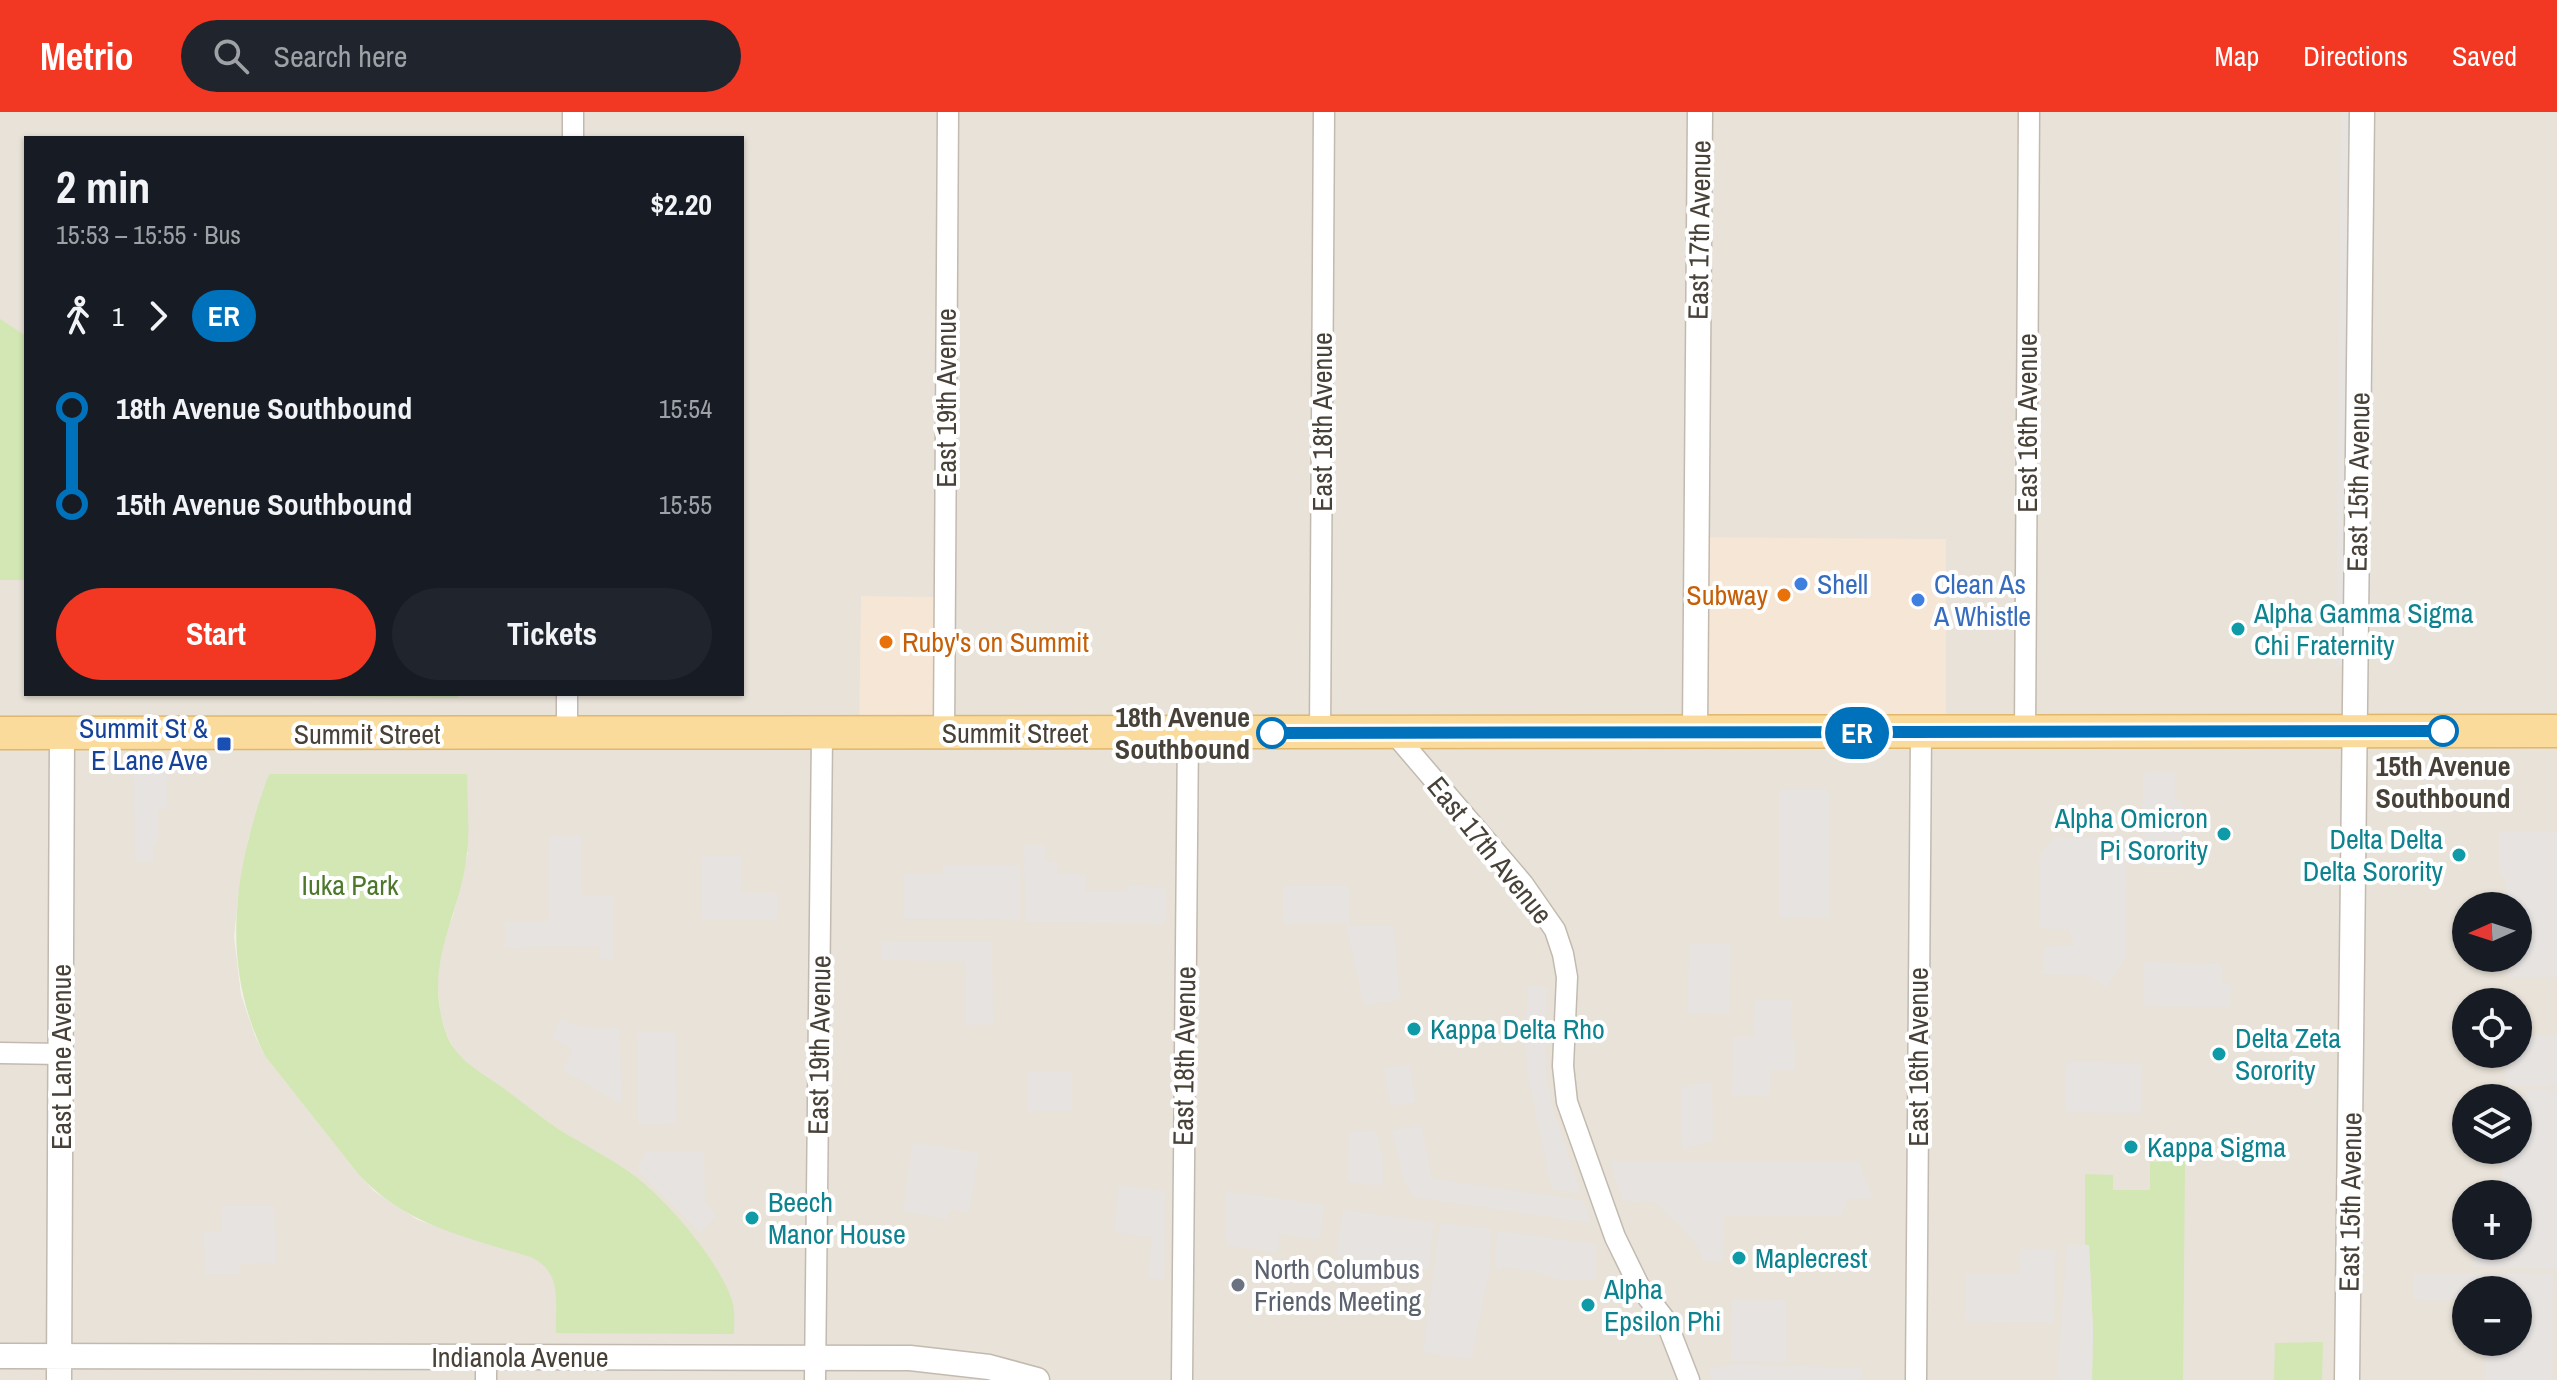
<!DOCTYPE html>
<meta charset="utf-8">
<style>
:root{--surface:#171b24;--page:#20242c;--text:#f1f3f6;--muted:#9ea1a6;--accent:#f23722}
body{margin:0;font-family:"Archivo Narrow",sans-serif;background:var(--page);color:var(--text);height:100vh;display:flex;flex-direction:column;font-size:30px;white-space:nowrap}
*{box-sizing:border-box;margin:0}
p{font-size:26px;color:var(--muted)}
.icon{flex:none;width:44px;height:44px;fill:none;stroke:currentColor;stroke-width:2;stroke-linecap:round;stroke-linejoin:round}
.map{position:relative;flex:1;overflow:hidden}
.details{position:absolute;left:24px;top:24px;width:720px;height:560px;display:flex;flex-direction:column;background:var(--surface);border-radius:0px;box-shadow:0 2px 6px #0004}
.details>*{flex:none}
.badge{padding:0 16px;border-radius:26px;font-size:28px;line-height:52px}
.needle{width:52px;rotate:267deg}
.controls{position:absolute;left:2452px;top:780px;display:grid;gap:16px}
.controls a{display:grid;place-items:center;width:80px;height:80px;border-radius:50%;background:var(--surface);box-shadow:0 2px 6px #0004;font-size:40px}
.map>.badge{position:absolute;translate:-50% -50%;box-shadow:0 0 0 4px #fff}
.legs{display:flex;align-items:center;gap:12px;height:88px;padding:0 32px;font-size:26px}
.legs p{margin-inline-start:auto}
.overview{display:flex;align-items:center;justify-content:space-between;height:136px;padding:0 32px}
h1{font-size:44px;font-weight:700;line-height:60px}
.action{display:flex;gap:16px;margin-top:auto;padding:16px 32px}
.action a{flex:1;height:92px;border-radius:48px;background:var(--accent);color:#fff;font-size:32px;font-weight:700;line-height:92px;text-align:center}
.action a+a{background:var(--page);color:var(--text)}
ul{padding:0 32px;list-style:none}
li{display:flex;align-items:center;gap:28px;height:96px;font-size:30px}
li i{display:grid;place-items:center;width:12px;height:100%;margin:0 10px;background:currentColor}
li i::after{content:'';width:20px;height:20px;margin:-10px;border:6px solid;border-radius:50%;background:var(--surface)}
li p{margin-inline-start:auto}
li:first-child i{background:linear-gradient(#0000 50%,currentColor 0)}
li:last-child i{background:linear-gradient(currentColor 50%,#0000 0)}
header{display:flex;align-items:center;gap:48px;box-sizing:border-box;height:112px;padding:0 40px;background:var(--accent);color:#fff}
header strong{font-size:38px}
nav{display:flex;gap:44px;margin-inline-start:auto;font-size:28px}
.search{width:560px;height:72px;background:var(--page);display:flex;align-items:center;gap:20px;box-sizing:border-box;padding:0 28px;border-radius:44px;color:var(--muted);font-size:30px}
.map>svg:first-child{display:block}
.residential{fill:#e8e2d8;fill-rule:evenodd}
.commercial{fill:#f5e6d6}
.green{fill:#d2e7b4}
.parking{fill:#e6e3e1}
.lines{fill:none;stroke-linecap:round;stroke-linejoin:round}
.minor-casing{stroke:#c2baaf;stroke-width:23}
.tertiary-casing{stroke:#c2baaf;stroke-width:27}
.primary-casing{stroke:#e0b76b;stroke-width:35}
.minor{stroke:#fff;stroke-width:20}
.tertiary{stroke:#fff;stroke-width:24}
.primary{stroke:#fbdb9c;stroke-width:32}
.line-1-casing{stroke:#fff;stroke-width:18}
.line-1{stroke:#0072bc;stroke-width:12}
.shop-dot{fill:#3f7fe0;stroke:#fff;stroke-width:3}
.food-dot{fill:#e8710a;stroke:#fff;stroke-width:3}
.culture-dot{fill:#0f9aa8;stroke:#fff;stroke-width:3}
.stop-1-dot{fill:#fff;stroke:#0072bc;stroke-width:4}
.transit-dot{fill:#1a4fb4;stroke:#fff;stroke-width:3}
.worship-dot{fill:#6b7280;stroke:#fff;stroke-width:3}
.labels{text-anchor:middle;stroke-width:8;stroke-linejoin:round;paint-order:stroke}
.street-label{font-size:28px;fill:#484138;stroke:#fff}
.shop-label{font-size:28px;fill:#366cbe;stroke:#fff;text-anchor:start}
.food-label{font-size:28px;fill:#c56008;stroke:#fff;text-anchor:end}
.culture-label{font-size:28px;fill:#0d838f;stroke:#fff;text-anchor:start}
.stop-label{font-size:28px;font-weight:bold;fill:#484138;stroke:#fff;text-anchor:end}
.transit-label{font-size:28px;fill:#164399;stroke:#fff;text-anchor:end}
.park-label{font-size:28px;fill:#4d782c;stroke:#fff}
.worship-label{font-size:28px;fill:#5b616d;stroke:#fff;text-anchor:start}
</style>
<header>
<strong>Metrio</strong>
<div class="search"><svg class="icon" aria-label="search" viewBox="0 0 24 24"><circle cx="10" cy="10" r="6"/><path d="M15 15l6 6"/></svg>Search here</div>
<nav><a>Map</a><a>Directions</a><a>Saved</a></nav>
</header>
<div class="map">
<svg width="2557" height="1268" viewBox="0 0 2557 1268">
<rect width="100%" height="100%" fill="#f4f0e9"/>
<path class="residential" d="M0,0H2557V1268H0V389L26,388V582H742V26H26V269L0,246ZM269,662L468,740L453,804L443,828L437,865L440,899L446,921L455,939L470,954L554,1014L648,1075L704,1139L716,1156L733,1194L533,1146L418,1108L374,1079L359,1063L265,944L255,924L241,883L234,825L238,785L248,728ZM2466,794H2518V846H2466ZM2466,890H2518V942H2466ZM2466,986H2518V1038H2466ZM2466,1082H2518V1134H2466ZM2466,1178H2518V1230H2466Z"/>
<path class="commercial" d="M1686,425L1946,427V628L1687,627Z
M861,484L943,485L941,616L859,615Z"/>
<path class="green" d="M0,207L26,224V468H0Z
M143,582H459L458,586L227,583L143,584Z
M269,662H467C467,688 470,715 467,741C460,807 423,848 445,918C454,947 479,959 503,976C521,989 538,1003 557,1016C586,1035 622,1051 648,1075C677,1101 723,1155 733,1192C735,1201 734,1213 734,1222L556,1221C555,1191 563,1162 533,1146C468,1125 408,1115 359,1063L265,944C219,851 234,756 269,662Z
M2150,1050H2185L2183,1268H2092L2093,1217L2089,1134L2085,1133V1062L2113,1063V1078H2150Z
M2323,1230L2322,1268H2274L2275,1231Z"/>
<path class="parking" d="M2341,0H2350L2345,554H2336Z
M2366,0H2375L2370,569H2361Z
M2143,659L2175,660V689H2183L2182,754H2142Z
M134,660H167V697H158V732H153V750H135Z
M1779,678H1829V806L1779,805Z
M2557,719V865H2507V846H2518V794H2507L2506,766H2499V720Z
M549,724H581V783L614,784L613,847H600V834L505,835V810L549,809Z
M2054,725L2126,726L2125,846L2107,875L2088,863L2043,862L2044,835L2074,833L2069,818L2039,816L2040,743Z
M1024,733H1045V750H1057V761H1085L1086,780H1128V774L1166,775V812L1025,810Z
M702,744H741V781H777V808H702Z
M943,753H1020V808L904,807V761H942Z
M1283,774H1349V812H1283Z
M1346,814H1393L1400,888L1364,893Z
M881,829L992,830L993,912L966,913L965,849L881,848Z
M1689,831L1731,832L1729,902L1687,901Z
M2144,850L2222,852V870L2231,871L2230,895L2143,894Z
M1528,874L1547,875L1545,954L1553,997L1581,1082L1552,1077L1528,965L1525,936Z
M1755,887H1792L1791,928L1795,929V958H1770V984H1732L1733,925H1753Z
M561,907L582,916H619L622,993L563,958L573,937L552,926Z
M637,919H675L676,1011L638,1012Z
M2518,923L2557,924V974H2505V942H2518Z
M2066,950L2142,951L2141,1001L2065,1000Z
M1409,952L1416,990L1391,994L1384,957Z
M1028,960H1072V999H1028Z
M1712,970L1713,1029L1682,1037L1681,975Z
M2526,977H2557V1157L2474,1155V1134H2518V1082H2496L2497,1073H2502V1038H2518V1033L2526,1032Z
M1421,1013L1432,1067L1583,1088L1591,1111L1413,1085L1403,1065L1392,1018Z
M1377,1019L1384,1057L1382,1074L1347,1070L1349,1020Z
M913,1030L979,1041L969,1100L949,1097L947,1107L902,1099Z
M646,1039L704,1040L705,1089L716,1104L701,1121L637,1057Z
M1610,1049L1859,1050L1873,1086L1848,1087L1841,1104H1724L1723,1149H1703L1697,1133L1680,1113L1654,1090L1623,1089Z
M1119,1073L1165,1079L1164,1169L1148,1166L1152,1125L1114,1120Z
M1225,1079L1324,1093L1319,1128L1280,1122L1277,1140L1226,1133Z
M222,1094H274L276,1151L240,1152V1162L205,1163L204,1120H222Z
M1343,1098L1434,1110L1428,1157L1336,1144Z
M1440,1111L1491,1117L1489,1160L1471,1247L1423,1240Z
M1497,1119L1596,1132V1168H1561L1541,1161L1503,1154L1502,1157L1495,1156Z
M2067,1133H2089L2093,1217L2092,1268H2057Z
M2020,1137L2056,1138L2054,1211L1965,1209L1966,1161L2019,1162Z
M2413,1161L2553,1162L2552,1268H2486V1230H2518V1178H2466V1188L2413,1187Z
M1732,1187L1786,1188V1250L1731,1249Z
M1733,1252L1862,1256V1268H1712L1708,1257Z"/>
<g class="lines">
<g class="minor-casing">
<path id="minor" d="M573,26V0
M944,621L948,0
M1320,621L1324,0
M1394,621L1523,772L1555,818L1563,842L1567,865L1563,954L1567,990L1615,1125L1639,1174L1666,1209L1689,1268
M2025,621L2029,0
M567,622V582
M0,941L61,942
M486,1268V1244
M815,1268L822,622
M1182,1268L1188,621
M1916,1268L1921,621"/>
</g>
<g class="tertiary-casing">
<path id="tertiary" d="M1695,619L1700,0
M0,1244L910,1246L989,1255L1037,1268
M59,1268L62,622
M2347,1268L2362,0"/>
</g>
<g class="primary-casing">
<path id="primary" d="M0,621L2557,619"/>
</g>
<use href="#minor" class="minor"/>
<use href="#tertiary" class="tertiary"/>
<use href="#primary" class="primary"/>
</g>
<g class="lines">
<g class="line-1-casing">
<path id="line-1" d="M1272,621L2443,619"/>
</g>
<use href="#line-1" class="line-1"/>
</g>
<g class="shop-dot">
<circle cx="1801" cy="472" r="8"/>
<circle cx="1918" cy="488" r="8"/>
</g>
<g class="food-dot">
<circle cx="1784" cy="483" r="8"/>
<circle cx="886" cy="530" r="8"/>
</g>
<g class="culture-dot">
<circle cx="2238" cy="517" r="8"/>
<circle cx="2224" cy="722" r="8"/>
<circle cx="2459" cy="743" r="8"/>
<circle cx="1414" cy="917" r="8"/>
<circle cx="2219" cy="942" r="8"/>
<circle cx="2131" cy="1035" r="8"/>
<circle cx="752" cy="1106" r="8"/>
<circle cx="1739" cy="1146" r="8"/>
<circle cx="1588" cy="1193" r="8"/>
</g>
<g class="stop-1-dot">
<circle cx="2443" cy="619" r="14"/>
<circle cx="1272" cy="621" r="14"/>
</g>
<rect class="transit-dot" x="216" y="624" width="16" height="16" rx="4"/>
<circle class="worship-dot" cx="1238" cy="1173" r="8"/>
<g class="labels">
<g class="street-label">
<text transform="translate(1699 118) rotate(-89)" y="10">East 17th Avenue</text>
<text transform="translate(946 286) rotate(-90)" y="10">East 19th Avenue</text>
<text transform="translate(1322 310) rotate(-90)" y="10">East 18th Avenue</text>
<text transform="translate(2027 311) rotate(-90)" y="10">East 16th Avenue</text>
<text transform="translate(2358 370) rotate(-89)" y="10">East 15th Avenue</text>
<text x="1015" y="631">Summit Street</text>
<text x="367" y="632">Summit Street</text>
<text transform="translate(1490 738) rotate(51)" y="10">East 17th Avenue</text>
<text transform="translate(819 933) rotate(-89)" y="10">East 19th Avenue</text>
<text transform="translate(1184 944) rotate(-89)" y="10">East 18th Avenue</text>
<text transform="translate(61 945) rotate(-90)" y="10">East Lane Avenue</text>
<text transform="translate(1918 945) rotate(-90)" y="10">East 16th Avenue</text>
<text transform="translate(2350 1090) rotate(-89)" y="10">East 15th Avenue</text>
<text x="520" y="1255">Indianola Avenue</text>
</g>
<g class="shop-label">
<text x="1817" y="482">Shell</text>
<text x="1934" y="482">Clean As<tspan x="1934" dy="32">A Whistle</tspan></text>
</g>
<g class="food-label">
<text x="1768" y="493">Subway</text>
<text x="902" y="540" text-anchor="start">Ruby's on Summit</text>
</g>
<g class="culture-label">
<text x="2254" y="511">Alpha Gamma Sigma<tspan x="2254" dy="32">Chi Fraternity</tspan></text>
<text x="2208" y="716" text-anchor="end">Alpha Omicron<tspan x="2208" dy="32">Pi Sorority</tspan></text>
<text x="2443" y="737" text-anchor="end">Delta Delta<tspan x="2443" dy="32">Delta Sorority</tspan></text>
<text x="1430" y="927">Kappa Delta Rho</text>
<text x="2235" y="936">Delta Zeta<tspan x="2235" dy="32">Sorority</tspan></text>
<text x="2147" y="1045">Kappa Sigma</text>
<text x="768" y="1100">Beech<tspan x="768" dy="32">Manor House</tspan></text>
<text x="1755" y="1156">Maplecrest</text>
<text x="1604" y="1187">Alpha<tspan x="1604" dy="32">Epsilon Phi</tspan></text>
</g>
<g class="stop-label">
<text x="1250" y="615">18th Avenue<tspan x="1250" dy="32">Southbound</tspan></text>
<text x="2443" y="664" text-anchor="middle">15th Avenue<tspan x="2443" dy="32">Southbound</tspan></text>
</g>
<g class="transit-label">
<text x="208" y="626">Summit St &amp;<tspan x="208" dy="32">E Lane Ave</tspan></text>
</g>
<g class="park-label">
<text x="350" y="783">Iuka Park</text>
</g>
<g class="worship-label">
<text x="1254" y="1167">North Columbus<tspan x="1254" dy="32">Friends Meeting</tspan></text>
</g>
</g>
</svg>
<div class="controls">
<a><svg class="needle" viewBox="-14 -14 28 28"><path d="M0-13l5 13h-10z" fill="#e53935"/><path d="M0 13l5-13h-10z" fill="#9ea1a6"/></svg></a>
<a><svg class="icon" aria-label="locate" viewBox="0 0 24 24"><circle cx="12" cy="12" r="6"/><path d="M12 2v4M12 18v4M2 12h4M18 12h4"/></svg></a>
<a><svg class="icon" aria-label="layers" viewBox="0 0 24 24"><path d="M12 4l9 5-9 5-9-5zM3 14l9 5 9-5"/></svg></a>
<a>+</a>
<a>−</a>
</div>
<b class="badge" style="left:1857px;top:621px;background:#0072bc;color:#fff">ER</b>
<section class="details">
<div class="overview"><div><h1>2 min</h1><p>15:53 – 15:55 · Bus</p></div><b>$2.20</b></div>
<div class="legs"><svg class="icon" aria-label="walk" viewBox="0 0 24 24"><circle cx="13" cy="4" r="2"/><path d="M13 8l-2 6 4 7M11 14l-3 7M7 12l3-4h3l4 4"/></svg>1<svg class="icon" aria-label="forward" viewBox="0 0 24 24"><path d="M9 5l7 7-7 7"/></svg><b class="badge" style="background:#0072bc;color:#fff">ER</b></div>
<ul>
<li><i style="color:#0072bc"></i><b>18th Avenue Southbound</b><p>15:54</p></li>
<li><i style="color:#0072bc"></i><b>15th Avenue Southbound</b><p>15:55</p></li>
</ul>
<div class="action"><a>Start</a><a>Tickets</a></div>
</section>
</div>
